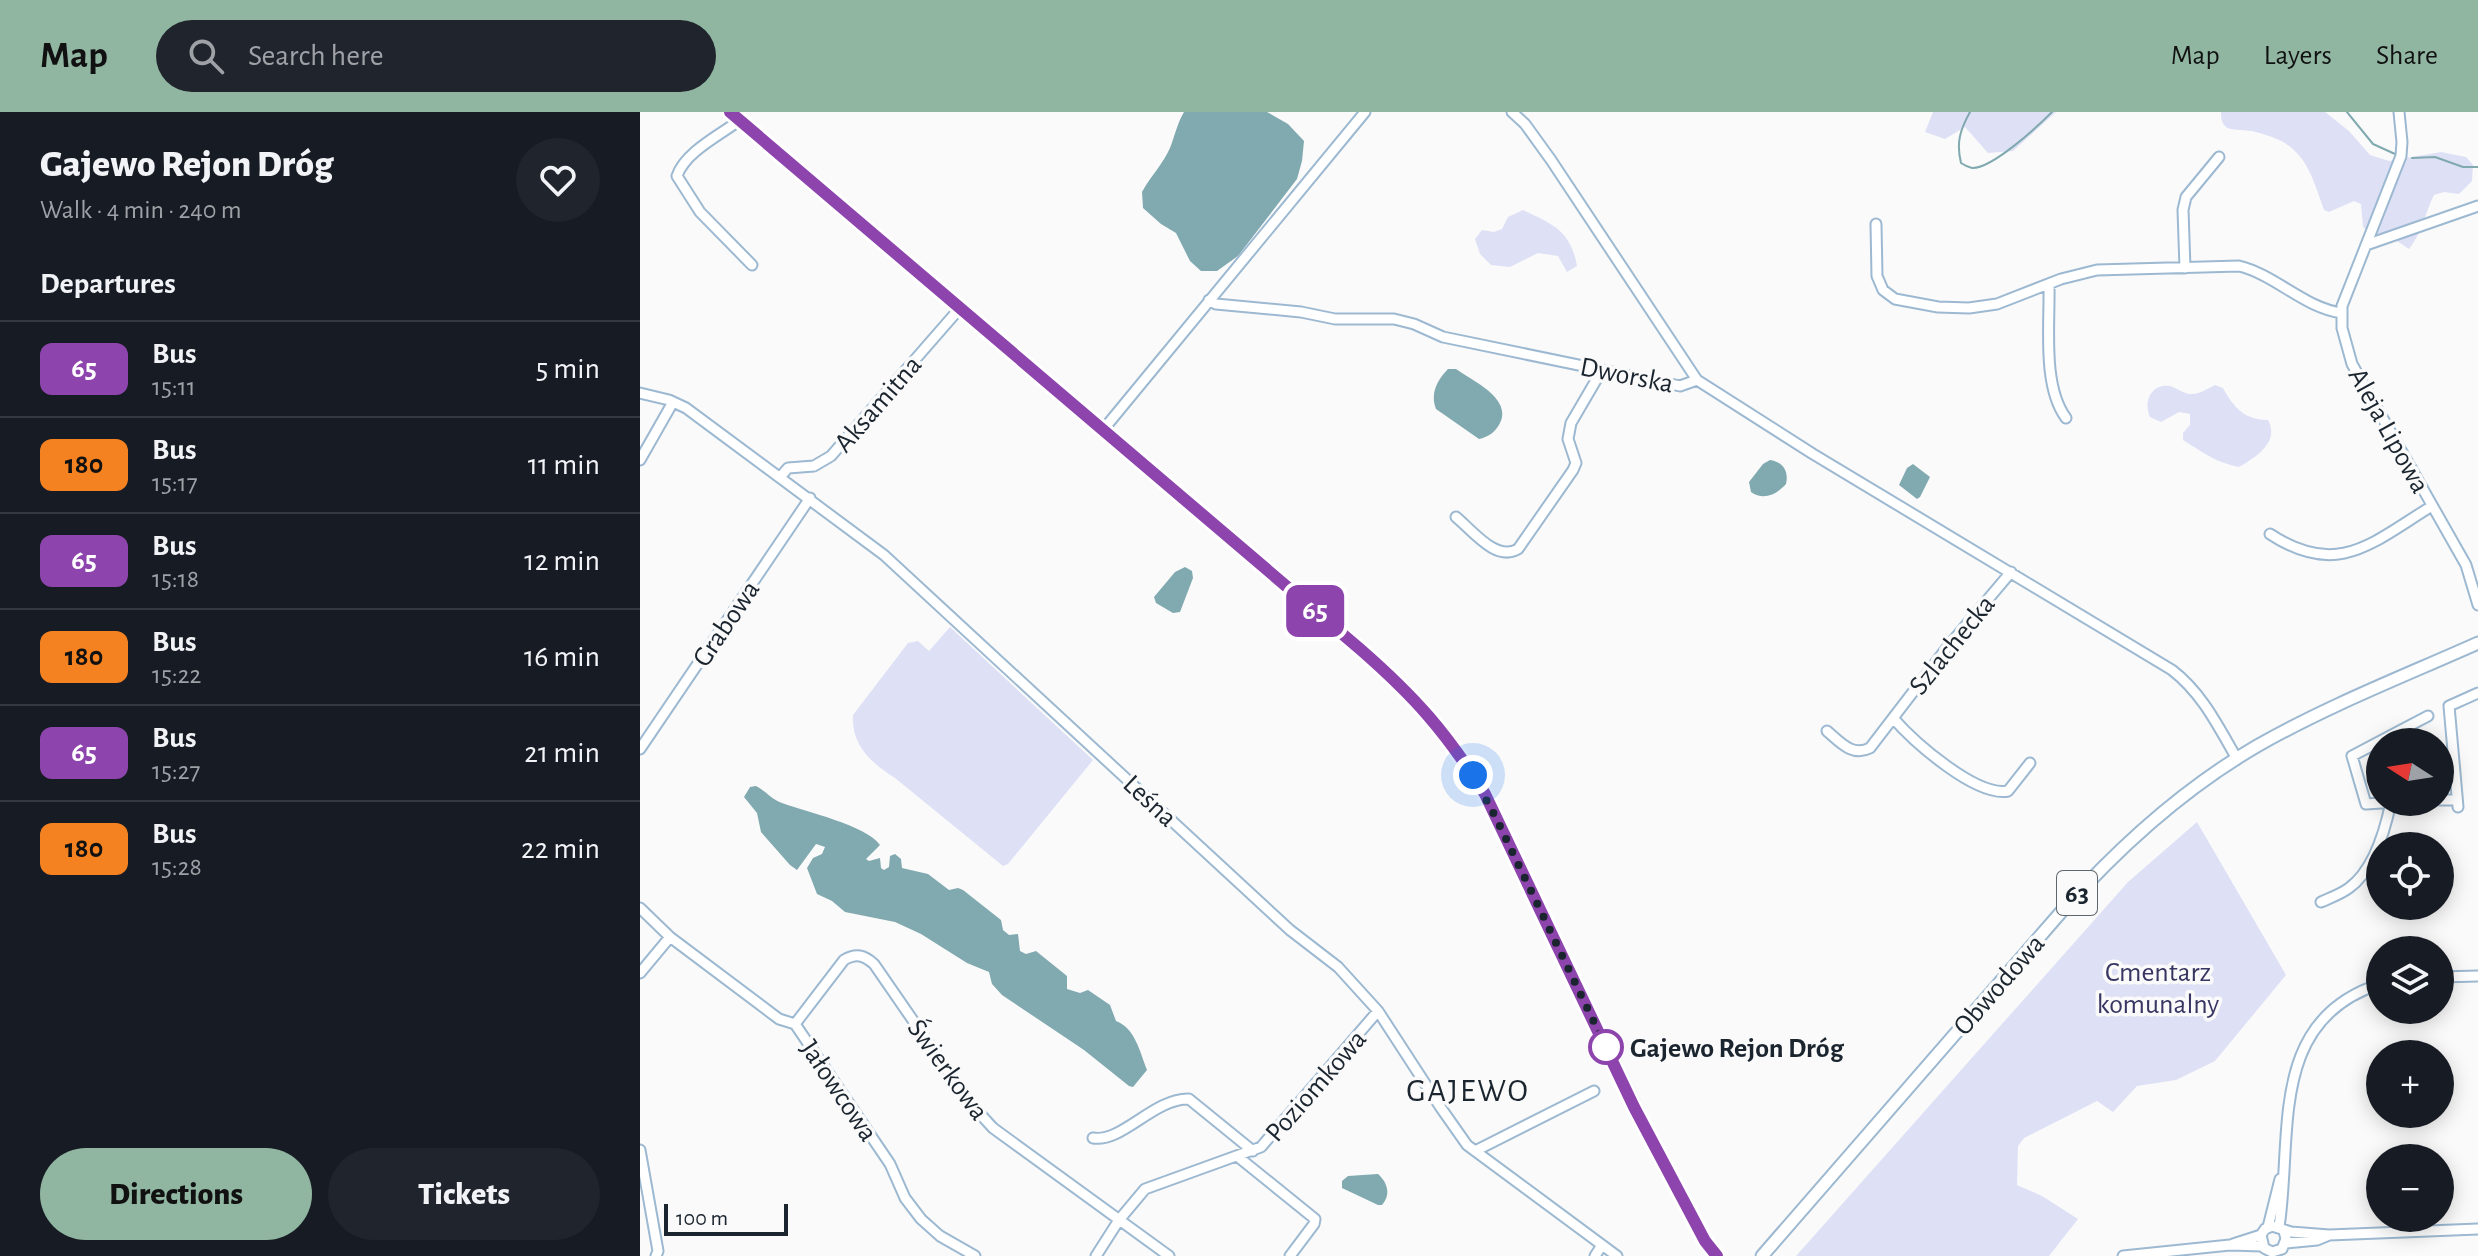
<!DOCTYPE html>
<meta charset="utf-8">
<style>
:root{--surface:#171b24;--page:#20242c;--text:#f1f3f6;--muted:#9ea1a6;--line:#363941;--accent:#90b6a2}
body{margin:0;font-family:"Alegreya Sans",sans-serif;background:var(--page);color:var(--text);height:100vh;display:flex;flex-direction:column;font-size:30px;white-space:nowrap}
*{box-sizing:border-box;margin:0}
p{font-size:26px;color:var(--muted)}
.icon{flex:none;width:44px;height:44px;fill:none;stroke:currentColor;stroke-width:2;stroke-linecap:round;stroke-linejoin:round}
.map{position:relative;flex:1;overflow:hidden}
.details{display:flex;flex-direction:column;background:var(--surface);width:640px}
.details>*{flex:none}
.badge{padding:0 16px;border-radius:12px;font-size:28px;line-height:52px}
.needle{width:52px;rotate:282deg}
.tools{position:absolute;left:1726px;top:616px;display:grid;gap:16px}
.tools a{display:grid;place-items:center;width:88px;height:88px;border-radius:50%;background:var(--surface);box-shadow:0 4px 20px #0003;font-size:40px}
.scale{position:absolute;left:24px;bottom:20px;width:124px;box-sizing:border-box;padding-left:8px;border:4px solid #1b252f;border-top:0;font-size:22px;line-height:28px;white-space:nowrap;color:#1b252f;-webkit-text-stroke:6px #fafafa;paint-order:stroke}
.you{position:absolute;width:40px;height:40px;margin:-20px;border:6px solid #fff;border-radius:50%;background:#1a73e8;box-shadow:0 0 0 12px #1a73e833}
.map>.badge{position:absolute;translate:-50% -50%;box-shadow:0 0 0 4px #fff}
h2{padding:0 40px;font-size:30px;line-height:72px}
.round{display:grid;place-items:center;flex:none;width:84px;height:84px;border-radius:42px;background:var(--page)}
.headline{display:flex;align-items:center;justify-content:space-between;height:136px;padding:0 40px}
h1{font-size:38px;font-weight:800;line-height:60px}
.primary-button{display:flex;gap:16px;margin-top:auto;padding:16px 40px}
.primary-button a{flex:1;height:92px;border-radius:48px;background:var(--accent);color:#111;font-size:32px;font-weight:800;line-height:92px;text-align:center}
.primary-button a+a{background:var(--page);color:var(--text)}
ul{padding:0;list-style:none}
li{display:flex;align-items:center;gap:24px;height:96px;padding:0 40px;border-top:2px solid var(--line)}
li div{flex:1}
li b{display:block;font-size:30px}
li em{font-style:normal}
li .badge{min-width:88px;font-weight:700;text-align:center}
header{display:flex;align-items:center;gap:48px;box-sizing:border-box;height:112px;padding:0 40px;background:var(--accent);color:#111}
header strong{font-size:38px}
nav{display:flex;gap:44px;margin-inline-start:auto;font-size:28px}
.search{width:560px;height:72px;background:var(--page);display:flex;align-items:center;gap:20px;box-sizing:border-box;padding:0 28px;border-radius:44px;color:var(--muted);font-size:30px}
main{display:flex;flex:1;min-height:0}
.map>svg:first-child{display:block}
.green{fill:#dee0f6}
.water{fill:#80a9b0}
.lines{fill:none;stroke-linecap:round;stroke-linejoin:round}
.stream{stroke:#80a9b0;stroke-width:2}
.minor-casing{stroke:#9db9d1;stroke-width:13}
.major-casing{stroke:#9db9d1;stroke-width:15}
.minor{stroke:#fff;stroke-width:9}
.major{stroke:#fff;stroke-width:11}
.line-casing{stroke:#fff;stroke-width:18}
.line{stroke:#8e44ad;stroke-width:12}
.walk{stroke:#1b252f;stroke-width:8;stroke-dasharray:0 14.4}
.stop-dot{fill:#fff;stroke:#8e44ad;stroke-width:4}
.labels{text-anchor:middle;stroke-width:7;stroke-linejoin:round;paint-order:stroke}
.shield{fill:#fafafa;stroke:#5e656c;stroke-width:2}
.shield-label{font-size:26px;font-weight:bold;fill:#1b252f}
.street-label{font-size:28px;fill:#1b252f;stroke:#fafafa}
.park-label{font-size:28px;fill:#373662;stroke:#fafafa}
.stop-label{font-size:28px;font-weight:bold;fill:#1b252f;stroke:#fafafa;text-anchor:start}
.quarter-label{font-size:32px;letter-spacing:2px;fill:#1b252f;stroke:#fafafa}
</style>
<header>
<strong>Map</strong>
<div class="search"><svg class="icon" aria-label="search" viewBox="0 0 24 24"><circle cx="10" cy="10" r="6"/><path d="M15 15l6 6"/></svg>Search here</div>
<nav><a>Map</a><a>Layers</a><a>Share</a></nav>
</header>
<main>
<section class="details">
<div class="headline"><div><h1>Gajewo Rejon Dróg</h1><p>Walk · 4 min · 240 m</p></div><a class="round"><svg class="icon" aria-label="heart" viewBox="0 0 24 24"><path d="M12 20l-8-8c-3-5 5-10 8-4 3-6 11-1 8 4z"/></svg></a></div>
<h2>Departures</h2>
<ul>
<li><span class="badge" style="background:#8e44ad;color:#fff">65</span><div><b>Bus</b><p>15:11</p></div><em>5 min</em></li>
<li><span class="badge" style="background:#f58220;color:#111">180</span><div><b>Bus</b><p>15:17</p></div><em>11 min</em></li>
<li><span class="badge" style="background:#8e44ad;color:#fff">65</span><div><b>Bus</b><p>15:18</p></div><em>12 min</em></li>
<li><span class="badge" style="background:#f58220;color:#111">180</span><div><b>Bus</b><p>15:22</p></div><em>16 min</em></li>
<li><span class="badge" style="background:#8e44ad;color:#fff">65</span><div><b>Bus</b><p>15:27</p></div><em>21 min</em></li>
<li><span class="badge" style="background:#f58220;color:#111">180</span><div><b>Bus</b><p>15:28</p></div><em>22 min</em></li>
</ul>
<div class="primary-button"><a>Directions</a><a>Tickets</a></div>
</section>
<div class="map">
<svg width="1838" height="1144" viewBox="0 0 1838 1144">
<rect width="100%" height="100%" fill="#fafafa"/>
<path class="green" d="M1293,0H1416L1373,39L1348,41L1325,15L1305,27L1285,20Z
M1581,0H1685L1709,19L1730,43L1749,49L1801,40L1826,45L1833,53L1832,69L1819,82L1804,80L1794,83C1785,101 1782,121 1769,137L1757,129L1744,130L1723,115L1721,92L1714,89L1689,100L1684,98C1674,70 1667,40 1637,27C1630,24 1620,21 1612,19C1597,17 1580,22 1581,0Z
M883,98C913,112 931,119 937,154L927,160L918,144L898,141L870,155L851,153L840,142L835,127L842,118L854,120L862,117L868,105Z
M1575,273L1583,276C1594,296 1605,308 1628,308C1640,330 1616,345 1599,355C1575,350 1564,341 1543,328V321L1550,313V302L1539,300L1521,310L1510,305C1503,290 1511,271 1530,274C1537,276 1543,281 1549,282C1558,283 1567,277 1575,273Z
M310,515L453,648L368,752L363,754L255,666C231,651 211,633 213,603L268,531L278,529L289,539Z
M1557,710L1646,863L1575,949L1536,968L1497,974L1473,1000L1457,989L1384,1026L1378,1034L1377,1073L1402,1084L1438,1107L1409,1144H1156L1488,770Z"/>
<path class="water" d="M544,0H627L648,12L664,29L662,49L657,67L598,144L577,159H561L550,149L536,121L521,112L503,96L502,80C510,65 523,52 530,36C535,23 537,12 544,0Z
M808,257H816C834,270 874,287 859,313C854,321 848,325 839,327L796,297C790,282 797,268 808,257Z
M1130,348C1143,350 1149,359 1146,372C1137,382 1124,389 1111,380L1109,370L1123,352Z
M1273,352L1290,365L1280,385L1277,387L1259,373L1267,356Z
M545,455L552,459L553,466L540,500L533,501L516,491L514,485L535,460Z
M116,674C126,679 131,687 142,691C166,700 226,713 240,733L226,747L229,749L240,746L241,756L244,758L249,755L250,744L255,742L261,747L262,756L288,762L309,778L318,776L323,778L361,808L363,818L369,823L378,822L380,839L386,842L396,839L427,864V877L440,881L448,878L470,893L476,909C495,916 500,940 507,958L493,975L489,974L444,938L362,883L352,872L349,860L327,851L281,822L255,810L205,800L192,789L177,782L167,756L173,746L182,742L185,735L176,732L157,758L150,753L121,720L117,701L104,685L110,675Z
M738,1062C748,1071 751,1083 742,1093H738L702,1076V1069L708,1064Z"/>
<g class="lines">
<path class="stream" d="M1330,0C1320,18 1316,31 1321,51C1324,53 1328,55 1332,56C1352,57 1398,14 1412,0
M1707,0L1733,32L1755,42
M1772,46L1795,45L1823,55H1838"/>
<g class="minor-casing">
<path id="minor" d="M872,0L885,12L911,48L1057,268L1173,342L1532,558C1562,581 1578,614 1597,647
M1759,0L1762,30L1761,44L1702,194V216L1712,252L1826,453L1838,493
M100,8C80,23 45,40 37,64L60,100L112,153
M1236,112L1237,164L1243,178L1255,187L1298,195L1329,196L1357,192L1421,167L1457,158L1599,154C1636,163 1664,196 1702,201
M1726,133L1838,94
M1545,156L1543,98L1546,85L1579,45
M1409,173C1410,212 1402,274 1426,306
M569,188L576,192L661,200L695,207H754L774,212L803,225L1040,274L1057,268
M0,281L29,288L46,296L244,443L650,818L698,855L738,899L801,996L827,1033L977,1144
M463,318L725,0
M0,348L33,290
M141,364L148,356L174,354L191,344L320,196
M816,405C833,419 856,450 878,437L933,358L936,351L928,327L931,311L962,258
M1630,422C1698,467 1733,430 1792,394
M1253,606C1274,630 1336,685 1368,679L1390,651
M1187,619C1200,630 1212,645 1230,636L1306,537L1371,460
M1769,630L1767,615L1788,604
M0,637L170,386
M1800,688H1816
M1756,690L1726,692L1712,644L1767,615
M1818,695L1809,594L1838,581
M1681,790C1690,786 1701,782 1709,776C1734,758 1745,719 1751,690
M0,796L30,825L139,907L155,912L250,1052L265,1086L281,1107L300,1124L335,1144
M0,861L30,825
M1800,865L1838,864
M155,912L204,848C216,841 224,843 234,852L330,991L353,1016L529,1144
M453,1026C482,1031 514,986 549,987L613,1039
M0,1038L18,1139L16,1144
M835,1039L954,979
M597,1044L675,1107L674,1112L650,1144
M1628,1115L1640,1067
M1639,1115C1653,1024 1627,908 1740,872
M1644,1119L1646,1127L1642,1137L1632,1140L1624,1136L1621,1123L1625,1117L1632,1114L1651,1120L1689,1123L1838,1117
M1646,1131L1677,1128L1689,1123
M1593,1132L1621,1123
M456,1144L479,1108L505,1077L621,1035L738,899
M955,1144L962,1133
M1483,1144L1590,1133L1622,1134"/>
</g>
<g class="major-casing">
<path id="major" d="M90,0L720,537C774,583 808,622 845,682L1020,1046L1065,1129L1077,1144
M1122,1144L1422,799C1479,735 1543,677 1617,634C1687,594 1764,564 1838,531"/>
</g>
<use href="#minor" class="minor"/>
<use href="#major" class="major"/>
</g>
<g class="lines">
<g class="line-casing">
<path id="line" d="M90,0L720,537C775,585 806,620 845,682L994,995L1065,1129L1077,1144"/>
</g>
<use href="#line" class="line"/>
<path class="walk" d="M833,663L857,708L966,935"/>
</g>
<circle class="stop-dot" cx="966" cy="935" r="16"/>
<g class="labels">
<rect class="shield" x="1417" y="759" width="40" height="44" rx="6"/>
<g class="shield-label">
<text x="1437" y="790">63</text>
</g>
<g class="street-label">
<text transform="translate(987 262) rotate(11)" y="10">Dworska</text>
<text transform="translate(237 291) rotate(-49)" y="10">Aksamitna</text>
<text transform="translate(1750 318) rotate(61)" y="10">Aleja Lipowa</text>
<text transform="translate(85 511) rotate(-56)" y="10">Grabowa</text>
<text transform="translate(1311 532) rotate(-51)" y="10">Szlachecka</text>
<text transform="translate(511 688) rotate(43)" y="10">Leśna</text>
<text transform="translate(1358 872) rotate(-49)" y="10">Obwodowa</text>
<text transform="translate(309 957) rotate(54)" y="10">Świerkowa</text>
<text transform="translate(675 973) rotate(-49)" y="10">Poziomkowa</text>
<text transform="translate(200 978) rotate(56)" y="10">Jałowcowa</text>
</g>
<g class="park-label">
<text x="1518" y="869">Cmentarz<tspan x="1518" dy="32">komunalny</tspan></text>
</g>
<g class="stop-label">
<text x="990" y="945">Gajewo Rejon Dróg</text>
</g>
<g class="quarter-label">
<text x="828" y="989">GAJEWO</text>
</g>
</g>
</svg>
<div class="tools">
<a><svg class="needle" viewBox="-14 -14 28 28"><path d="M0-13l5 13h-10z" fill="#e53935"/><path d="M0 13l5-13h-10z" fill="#9ea1a6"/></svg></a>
<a><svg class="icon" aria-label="locate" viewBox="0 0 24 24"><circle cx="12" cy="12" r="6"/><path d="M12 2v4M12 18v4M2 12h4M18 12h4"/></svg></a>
<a><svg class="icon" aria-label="layers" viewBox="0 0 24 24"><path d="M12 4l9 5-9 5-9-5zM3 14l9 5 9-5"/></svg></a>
<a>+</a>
<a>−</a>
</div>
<div class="scale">100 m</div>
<div class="you" style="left:833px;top:663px"></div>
<b class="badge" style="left:675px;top:499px;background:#8e44ad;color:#fff">65</b>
</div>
</main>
